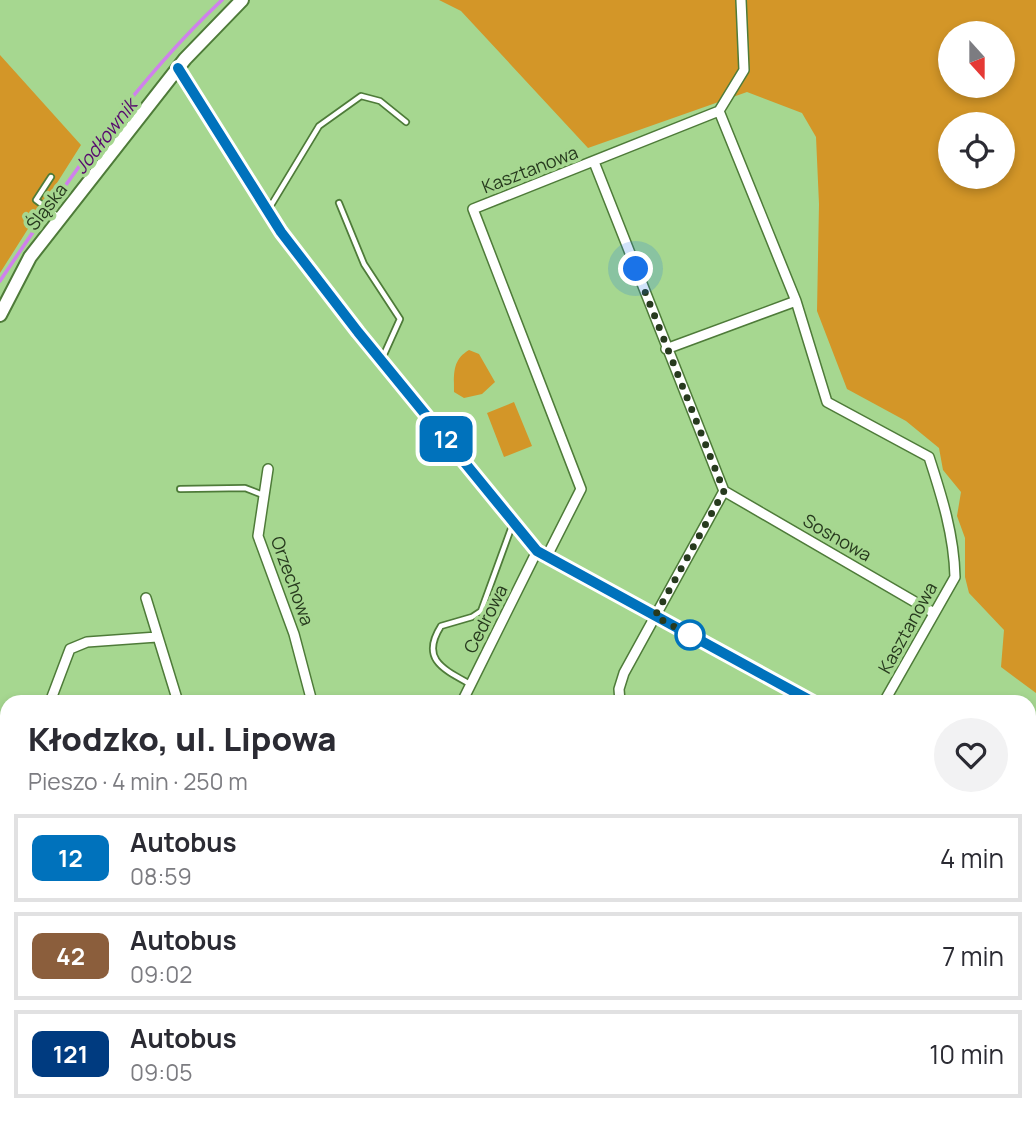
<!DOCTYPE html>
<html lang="pl">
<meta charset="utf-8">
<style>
:root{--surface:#fff;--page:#f2f2f3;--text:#2b2b33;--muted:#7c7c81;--line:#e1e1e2}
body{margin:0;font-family:Manrope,sans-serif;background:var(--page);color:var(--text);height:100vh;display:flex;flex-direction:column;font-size:26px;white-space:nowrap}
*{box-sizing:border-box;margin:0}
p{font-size:23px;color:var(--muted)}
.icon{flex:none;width:38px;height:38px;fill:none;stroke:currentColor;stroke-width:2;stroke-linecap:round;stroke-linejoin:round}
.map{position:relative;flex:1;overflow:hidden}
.side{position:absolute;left:0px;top:695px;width:1036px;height:429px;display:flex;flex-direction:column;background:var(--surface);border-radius:21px 21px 0 0;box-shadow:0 4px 10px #0003}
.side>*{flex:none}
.badge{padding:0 14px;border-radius:10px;font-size:24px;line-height:46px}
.needle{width:46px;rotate:159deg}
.controls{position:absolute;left:938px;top:21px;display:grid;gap:14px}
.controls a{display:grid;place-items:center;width:77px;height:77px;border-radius:50%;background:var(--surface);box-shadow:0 4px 10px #0003;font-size:35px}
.you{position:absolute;width:35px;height:35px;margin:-18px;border:5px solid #fff;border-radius:50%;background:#1a73e8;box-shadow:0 0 0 10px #1a73e833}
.map>.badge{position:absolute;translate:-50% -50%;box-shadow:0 0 0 4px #fff}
.round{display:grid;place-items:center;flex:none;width:74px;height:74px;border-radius:37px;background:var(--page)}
.summary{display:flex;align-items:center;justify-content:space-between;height:119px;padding:0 28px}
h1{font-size:33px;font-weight:800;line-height:52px}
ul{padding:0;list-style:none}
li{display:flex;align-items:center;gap:21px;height:88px;margin:0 14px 10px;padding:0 14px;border:4px solid var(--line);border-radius:0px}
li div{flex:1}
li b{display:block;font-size:26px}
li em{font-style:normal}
li .badge{min-width:77px;font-weight:700;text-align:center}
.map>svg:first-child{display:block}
.green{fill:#d39628;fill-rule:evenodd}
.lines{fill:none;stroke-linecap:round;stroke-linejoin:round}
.stream{stroke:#cf81ec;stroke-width:3.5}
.lane-casing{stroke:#4e7b39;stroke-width:8}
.street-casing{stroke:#4e7b39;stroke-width:12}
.secondary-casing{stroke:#4e7b39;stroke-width:16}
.lane{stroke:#fff;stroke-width:4.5}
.street{stroke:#fff;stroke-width:9}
.secondary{stroke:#fff;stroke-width:12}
.line-casing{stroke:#fff;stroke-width:16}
.line{stroke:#0072bc;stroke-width:10}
.walk{stroke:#273a1e;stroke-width:7;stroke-dasharray:0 12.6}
.stop-dot{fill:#fff;stroke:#0072bc;stroke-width:3.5}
.labels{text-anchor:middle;stroke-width:7;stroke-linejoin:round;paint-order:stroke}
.street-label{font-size:18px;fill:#273a1e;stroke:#a6d790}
.water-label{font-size:19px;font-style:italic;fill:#57096e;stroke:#a6d790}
</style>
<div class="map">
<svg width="1036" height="1122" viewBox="0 0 1036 1122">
<rect width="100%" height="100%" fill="#a6d790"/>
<path class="green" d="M439,0H1036V693L1001,667L1004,630L969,593L965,577V538L957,516L961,492L943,470L939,448L906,421L847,389L817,311L819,204L816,137L802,113L747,92L588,148L461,11ZM950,33H1003V86H950ZM950,124H1003V177H950Z
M0,55L81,145L0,273Z
M469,350L479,354L495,382L482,394L464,398L454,392C454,374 452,360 469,350Z
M514,402L532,446L504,457L487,413Z"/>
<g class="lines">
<path class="stream" d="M0,281C66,182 135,82 222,0"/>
<g class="lane-casing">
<path id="lane" d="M51,177L36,200L60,218
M339,203L364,264L400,319L382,359
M267,212L319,126L361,96L380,101L406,122
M180,489L245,488L263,495
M470,684C443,669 420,659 441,626L472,617L481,611L513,523
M165,1122L166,1116"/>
</g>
<g class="street-casing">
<path id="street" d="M178,68L281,232L358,332L537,551L813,702
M719,111L796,301L827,402L929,457C942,497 954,535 955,577L884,702
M719,111L744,70L741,0
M594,162L724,491
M666,349L796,301
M268,469L258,536L294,634L312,702
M724,491L934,613
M546,558L581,489L473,209L719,111
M146,598L178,702
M50,702L70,649L87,642L157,637
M462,702L537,551
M620,702L619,689L624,673L724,491
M1029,823L1036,827
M0,830L7,817
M1029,1015L1036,1000
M745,1122L748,1116
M851,1122L854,1116
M981,1122L983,1116"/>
</g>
<g class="secondary-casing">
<path id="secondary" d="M0,315L30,257L185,59L242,0"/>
</g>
<use href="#lane" class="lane"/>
<use href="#street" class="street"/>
<use href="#secondary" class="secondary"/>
</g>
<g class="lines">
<g class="line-casing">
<path id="line" d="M178,68L281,232L358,332L537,551L813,702"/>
</g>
<use href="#line" class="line"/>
<path class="walk" d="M636,269L724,491L655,616L700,641L690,635"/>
</g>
<circle class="stop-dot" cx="690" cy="635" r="14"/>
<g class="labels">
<g class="street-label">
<text transform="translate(530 170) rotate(-21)" y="6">Kasztanowa</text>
<text transform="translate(47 207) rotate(-52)" y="6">Śląska</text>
<text transform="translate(837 538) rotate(30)" y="6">Sosnowa</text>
<text transform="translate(292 581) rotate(70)" y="6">Orzechowa</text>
<text transform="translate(486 619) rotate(-63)" y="6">Cedrowa</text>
<text transform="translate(908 628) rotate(-61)" y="6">Kasztanowa</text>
</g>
<g class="water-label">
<text transform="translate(105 136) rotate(-52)" y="7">Jodłownik</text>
</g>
</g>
</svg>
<div class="controls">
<a><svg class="needle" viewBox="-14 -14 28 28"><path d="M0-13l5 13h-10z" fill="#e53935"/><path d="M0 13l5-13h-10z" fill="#7c7c81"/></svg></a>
<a><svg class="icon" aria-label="locate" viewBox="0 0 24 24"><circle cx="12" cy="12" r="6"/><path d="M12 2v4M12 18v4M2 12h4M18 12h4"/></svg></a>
</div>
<div class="you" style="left:636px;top:269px"></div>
<b class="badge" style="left:446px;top:439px;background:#0072bc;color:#fff">12</b>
<section class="side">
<div class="summary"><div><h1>Kłodzko, ul. Lipowa</h1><p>Pieszo · 4 min · 250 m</p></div><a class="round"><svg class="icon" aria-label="heart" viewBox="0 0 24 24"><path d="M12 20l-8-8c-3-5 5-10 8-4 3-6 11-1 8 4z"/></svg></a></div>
<ul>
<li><span class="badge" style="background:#0072bc;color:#fff">12</span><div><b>Autobus</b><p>08:59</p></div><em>4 min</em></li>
<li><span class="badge" style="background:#8b5e3c;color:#fff">42</span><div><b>Autobus</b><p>09:02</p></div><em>7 min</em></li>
<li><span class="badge" style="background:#003b80;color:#fff">121</span><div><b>Autobus</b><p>09:05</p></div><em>10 min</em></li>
</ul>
</section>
</div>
